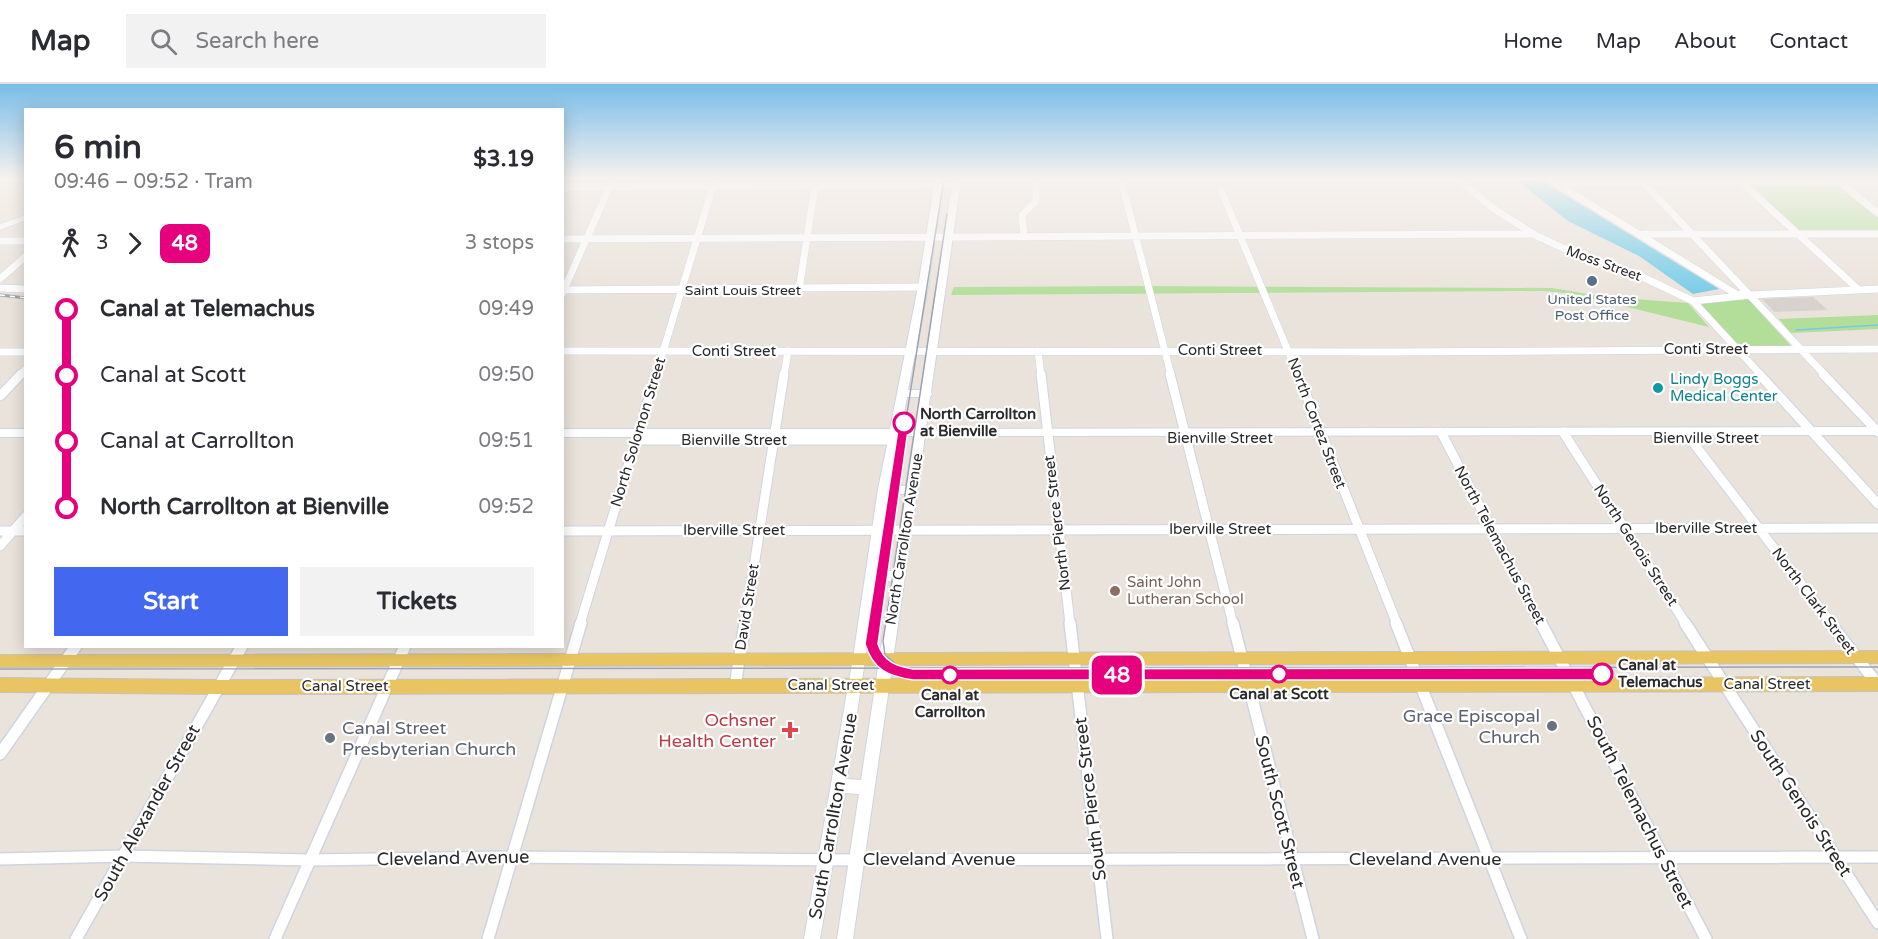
<!DOCTYPE html>
<meta charset="utf-8">
<style>
:root{--surface:#fff;--page:#f2f2f3;--text:#2b2b33;--muted:#7c7c81;--line:#e1e1e2;--accent:#4368ef}
body{margin:0;font-family:"Varela Round",sans-serif;background:var(--page);color:var(--text);height:100vh;display:flex;flex-direction:column;font-size:22px;white-space:nowrap}
*{box-sizing:border-box;margin:0}
p{font-size:20px;color:var(--muted)}
.icon{flex:none;width:33px;height:33px;fill:none;stroke:currentColor;stroke-width:2;stroke-linecap:round;stroke-linejoin:round}
.map{position:relative;flex:1;overflow:hidden}
.panel{position:absolute;left:24px;top:24px;width:540px;height:540px;display:flex;flex-direction:column;background:var(--surface);border-radius:0px;box-shadow:0 3px 15px #0003}
.panel>*{flex:none}
.badge{padding:0 12px;border-radius:9px;font-size:21px;line-height:39px}
.map>.badge{position:absolute;translate:-50% -50%;box-shadow:0 0 0 3px #fff}
.legs{display:flex;align-items:center;gap:9px;height:66px;padding:0 30px;font-size:20px}
.legs p{margin-inline-start:auto}
.headline{display:flex;align-items:center;justify-content:space-between;height:102px;padding:0 30px}
h1{font-size:33px;font-weight:700;line-height:45px}
.action{display:flex;gap:12px;margin-top:auto;padding:12px 30px}
.action a{flex:1;height:69px;border-radius:0px;background:var(--accent);color:#fff;font-size:24px;font-weight:700;line-height:69px;text-align:center}
.action a+a{background:var(--page);color:var(--text)}
ul{padding:0 30px;list-style:none}
li{display:flex;align-items:center;gap:21px;height:66px;font-size:22px}
li i{display:grid;place-items:center;width:9px;height:100%;margin:0 8px;background:currentColor}
li i::after{content:'';width:15px;height:15px;margin:-8px;border:4px solid;border-radius:50%;background:var(--surface)}
li p{margin-inline-start:auto}
li:first-child i{background:linear-gradient(#0000 50%,currentColor 0)}
li:last-child i{background:linear-gradient(currentColor 50%,#0000 0)}
header{display:flex;align-items:center;gap:36px;box-sizing:border-box;height:84px;padding:0 30px;background:var(--surface);border-bottom:2px solid var(--line)}
header strong{font-size:28px}
nav{display:flex;gap:33px;margin-inline-start:auto;font-size:21px}
.search{width:420px;height:54px;background:var(--page);display:flex;align-items:center;gap:15px;box-sizing:border-box;padding:0 21px;border-radius:0px;color:var(--muted);font-size:22px}
.map>svg:first-child{display:block}
.education{fill:#ebe0cb}
.green{fill:#b3de9a}
.plaza{fill:#d7d2cd}
.water{fill:#73cbe7}
.lines{fill:none;stroke-linecap:round;stroke-linejoin:round}
.stream{stroke:#73cbe7;stroke-width:1.5}
.street-far2-casing{stroke:#d0d4e1;stroke-width:8}
.street-far1-casing{stroke:#d0d4e1;stroke-width:11}
.street-casing{stroke:#d0d4e1;stroke-width:14}
.secondary-casing{stroke:#d0d4e1;stroke-width:2}
.primary-casing{stroke:#c3c3c3;stroke-width:2}
.street-far2{stroke:#fff;stroke-width:7}
.street-far1{stroke:#fff;stroke-width:9}
.street{stroke:#fff;stroke-width:11}
.secondary{fill:#fff;fill-rule:evenodd}
.primary{fill:#e8c562;fill-rule:evenodd}
.tram{stroke:#9ea2b2;stroke-width:1.5}
.rail-casing{stroke:#9ea2b2;stroke-width:3}
.rail{stroke:#fff;stroke-width:1.5;stroke-dasharray:5;stroke-linecap:butt}
.line-1{fill:#e6007e;stroke:#fff;stroke-width:1.5}
.service-dot{fill:#5c6f8a;stroke:#fff;stroke-width:2}
.culture-dot{fill:#0f9aa8;stroke:#fff;stroke-width:2}
.stop-1-dot{fill:#fff;stroke:#e6007e;stroke-width:3}
.education-dot{fill:#8d6e63;stroke:#fff;stroke-width:2}
.worship-dot{fill:#6b7280;stroke:#fff;stroke-width:2}
.health-dot{fill:#e0444e;stroke:#fff;stroke-width:2}
.labels{text-anchor:middle;stroke-width:4.5;stroke-linejoin:round;paint-order:stroke}
.far-street-label{font-size:14px;fill:#292929;stroke:#fff}
.far-service-label{font-size:14px;fill:#4e5e75;stroke:#fff}
.street-label{font-size:15px;fill:#292929;stroke:#fff}
.culture-label{font-size:15px;fill:#0d838f;stroke:#fff;text-anchor:start}
.stop-label{font-size:15px;font-weight:bold;fill:#292929;stroke:#fff;text-anchor:start}
.education-label{font-size:15px;fill:#785e54;stroke:#fff;text-anchor:start}
.near-worship-label{font-size:18px;fill:#5b616d;stroke:#fff;text-anchor:end}
.near-health-label{font-size:18px;fill:#be3a42;stroke:#fff;text-anchor:end}
.near-street-label{font-size:18px;fill:#292929;stroke:#fff}
</style>
<header>
<strong>Map</strong>
<div class="search"><svg class="icon" aria-label="search" viewBox="0 0 24 24"><circle cx="10" cy="10" r="6"/><path d="M15 15l6 6"/></svg>Search here</div>
<nav><a>Home</a><a>Map</a><a>About</a><a>Contact</a></nav>
</header>
<div class="map">
<svg width="1878" height="855" viewBox="0 0 1878 855">
<rect width="100%" height="100%" fill="#eae3db"/>
<path class="education" d="M0,95H26L25,126L0,136Z"/>
<path class="green" d="M1740,98H1839L1878,129V150H1798Z
M1136,202L1552,204L1606,213L1688,219L1709,243L1574,210L1544,207L951,211L954,203Z
M1746,213L1791,262H1739L1700,220Z
M1878,231V245L1791,249L1779,235Z"/>
<path class="plaza" d="M1813,213L1828,226L1774,228L1762,215Z"/>
<path class="water" d="M1515,95H1539L1719,205L1693,210L1639,172L1568,137Z"/>
<g class="lines">
<path class="stream" d="M1796,246L1878,241"/>
<g class="street-far2-casing">
<path id="street-far2" d="M1121,95L1171,291
M1459,95L1491,123L1537,152L1574,169L1632,188L1693,217L1761,291
M1549,95L1736,210L1750,211
M1640,95L1825,291
M1739,96L1859,206
M1838,97L1878,129
M1555,99L1878,97
M562,103L956,101
M1221,106L1298,291
M1643,150H1878
M1024,153L1022,131L1036,117V95
M562,155L1533,150
M0,157H26
M0,195L26,172
M0,204L26,205
M562,206L923,203
M799,206L816,95
M562,210L613,95
M1693,217L1750,211L1878,205
M562,267L1390,268L1878,265
M1038,267L1041,291
M0,268H26
M20,291L26,285
M656,291L715,95
M784,291L788,267"/>
</g>
<g class="street-far1-casing">
<path id="street-far1" d="M1041,290L1070,540
M1170,290L1233,540
M1298,290L1397,540
M1759,290L1878,420
M1823,290L1878,348
M0,312L21,290
M1441,348L1541,540
M1563,348L1686,540
M1685,348L1832,540
M635,356H893
M0,447H26
M562,447L1878,444
M0,462L26,432
M580,540L656,290
M745,540L784,290"/>
</g>
<g class="street-casing">
<path id="street" d="M1070,539L1107,855
M1233,539L1313,855
M1396,539L1521,855
M1541,539L1706,855
M1685,539L1878,839
M1830,539L1878,601
M735,602L745,539
M0,670L76,562
M0,775L123,772L310,776L510,773L856,776L1878,773
M76,855L242,562
M275,855L405,562
M488,855L581,539"/>
</g>
<g class="secondary-casing">
<path id="secondary" d="M935,95H943L928,203L908,306H921L953,95H961L931,308L932,310L930,313L926,345L1878,343V351L925,352L853,855H837L859,710L845,709L820,855H804L853,574L878,405L889,352L562,353V345H890L918,203ZM907,313H920L915,345H901ZM900,352H914L906,402L891,401ZM889,409L905,410L893,487H879ZM877,497H891L861,696L847,695Z
M26,131V136L0,146V140Z
M0,345H26V353H0Z"/>
</g>
<g class="primary-casing">
<path id="primary" d="M1878,567V579L0,583V571Z
M1878,593V607L218,610L0,608V594L218,596Z"/>
</g>
<use href="#street-far2" class="street-far2"/>
<use href="#street-far1" class="street-far1"/>
<use href="#street" class="street"/>
<use href="#secondary" class="secondary"/>
<use href="#primary" class="primary"/>
<path class="tram" d="M897,581L885,571L883,557L947,130
M0,585L1878,583
M890,585L876,572L873,544L944,95"/>
<g class="rail-casing">
<path id="rail" d="M0,211L26,214"/>
</g>
<use href="#rail" class="rail"/>
</g>
<linearGradient id="sky" x2="0" y2="1"><stop stop-color="#79bde8"/><stop offset="0.44" stop-color="#f6f2ef"/><stop offset="1" stop-color="#f6f2ef" stop-opacity="0"/></linearGradient>
<rect width="1878" height="215" fill="url(#sky)"/>
<path class="line-1" d="M904,335L909,339L878,560C884,578 896,582 913,585L1602,584L1608,590L1602,596H913C888,592 873,586 865,560L899,339Z"/>
<circle class="service-dot" cx="1592" cy="197" r="6"/>
<circle class="culture-dot" cx="1658" cy="304" r="6"/>
<g class="stop-1-dot">
<circle cx="904" cy="339" r="10"/>
<circle cx="1279" cy="590" r="8"/>
<circle cx="1602" cy="590" r="10"/>
<circle cx="950" cy="591" r="8"/>
</g>
<circle class="education-dot" cx="1115" cy="507" r="6"/>
<g class="worship-dot">
<circle cx="1552" cy="642" r="6"/>
<circle cx="330" cy="654" r="6"/>
</g>
<path class="health-dot" d="M787 637h6v6h6v6h-6v6h-6v-6h-6v-6h6z"/>
<g class="labels">
<g class="far-street-label">
<text transform="translate(1604 179) rotate(20)" y="5">Moss Street</text>
<text x="743" y="211">Saint Louis Street</text>
</g>
<g class="far-service-label">
<text x="1592" y="220">United States<tspan x="1592" dy="16">Post Office</tspan></text>
</g>
<g class="street-label">
<text x="1706" y="270">Conti Street</text>
<text x="1220" y="271">Conti Street</text>
<text x="734" y="272">Conti Street</text>
<text transform="translate(1317 339) rotate(69)" y="5">North Cortez Street</text>
<text transform="translate(638 348) rotate(-73)" y="5">North Solomon Street</text>
<text x="1220" y="359">Bienville Street</text>
<text x="1706" y="359">Bienville Street</text>
<text x="734" y="361">Bienville Street</text>
<text transform="translate(1057 439) rotate(-97)" y="5">North Pierce Street</text>
<text x="1706" y="449">Iberville Street</text>
<text x="1220" y="450">Iberville Street</text>
<text x="734" y="451">Iberville Street</text>
<text transform="translate(904 455) rotate(-81)" y="5">North Carrollton Avenue</text>
<text transform="translate(1500 461) rotate(62)" y="5">North Telemachus Street</text>
<text transform="translate(1636 461) rotate(57)" y="5">North Genois Street</text>
<text transform="translate(1814 517) rotate(53)" y="5">North Clark Street</text>
<text transform="translate(747 523) rotate(-81)" y="5">David Street</text>
<text x="1767" y="605">Canal Street</text>
<text x="831" y="606">Canal Street</text>
<text x="345" y="607">Canal Street</text>
</g>
<g class="culture-label">
<text x="1670" y="300">Lindy Boggs<tspan x="1670" dy="17">Medical Center</tspan></text>
</g>
<g class="stop-label">
<text x="920" y="335">North Carrollton<tspan x="920" dy="17">at Bienville</tspan></text>
<text x="1618" y="586">Canal at<tspan x="1618" dy="17">Telemachus</tspan></text>
<text x="1279" y="615" text-anchor="middle">Canal at Scott</text>
<text x="950" y="616" text-anchor="middle">Canal at<tspan x="950" dy="17">Carrollton</tspan></text>
</g>
<g class="education-label">
<text x="1127" y="503">Saint John<tspan x="1127" dy="17">Lutheran School</tspan></text>
</g>
<g class="near-worship-label">
<text x="1540" y="638">Grace Episcopal<tspan x="1540" dy="21">Church</tspan></text>
<text x="342" y="650" text-anchor="start">Canal Street<tspan x="342" dy="21">Presbyterian Church</tspan></text>
</g>
<g class="near-health-label">
<text x="776" y="642">Ochsner<tspan x="776" dy="21">Health Center</tspan></text>
</g>
<g class="near-street-label">
<text transform="translate(1090 715) rotate(-97)" y="6">South Pierce Street</text>
<text transform="translate(1801 719) rotate(57)" y="6">South Genois Street</text>
<text transform="translate(1280 728) rotate(76)" y="6">South Scott Street</text>
<text transform="translate(1640 728) rotate(63)" y="6">South Telemachus Street</text>
<text transform="translate(147 729) rotate(-61)" y="6">South Alexander Street</text>
<text transform="translate(833 732) rotate(-80)" y="6">South Carrollton Avenue</text>
<text transform="translate(453 774) rotate(-1)" y="6">Cleveland Avenue</text>
<text x="939" y="781">Cleveland Avenue</text>
<text x="1425" y="781">Cleveland Avenue</text>
</g>
</g>
</svg>
<b class="badge" style="left:1117px;top:591px;background:#e6007e;color:#fff">48</b>
<section class="panel">
<div class="headline"><div><h1>6 min</h1><p>09:46 – 09:52 · Tram</p></div><b>$3.19</b></div>
<div class="legs"><svg class="icon" aria-label="walk" viewBox="0 0 24 24"><circle cx="13" cy="4" r="2"/><path d="M13 8l-2 6 4 7M11 14l-3 7M7 12l3-4h3l4 4"/></svg>3<svg class="icon" aria-label="forward" viewBox="0 0 24 24"><path d="M9 5l7 7-7 7"/></svg><b class="badge" style="background:#e6007e;color:#fff">48</b><p>3 stops</p></div>
<ul>
<li><i style="color:#e6007e"></i><b>Canal at Telemachus</b><p>09:49</p></li>
<li><i style="color:#e6007e"></i><span>Canal at Scott</span><p>09:50</p></li>
<li><i style="color:#e6007e"></i><span>Canal at Carrollton</span><p>09:51</p></li>
<li><i style="color:#e6007e"></i><b>North Carrollton at Bienville</b><p>09:52</p></li>
</ul>
<div class="action"><a>Start</a><a>Tickets</a></div>
</section>
</div>
